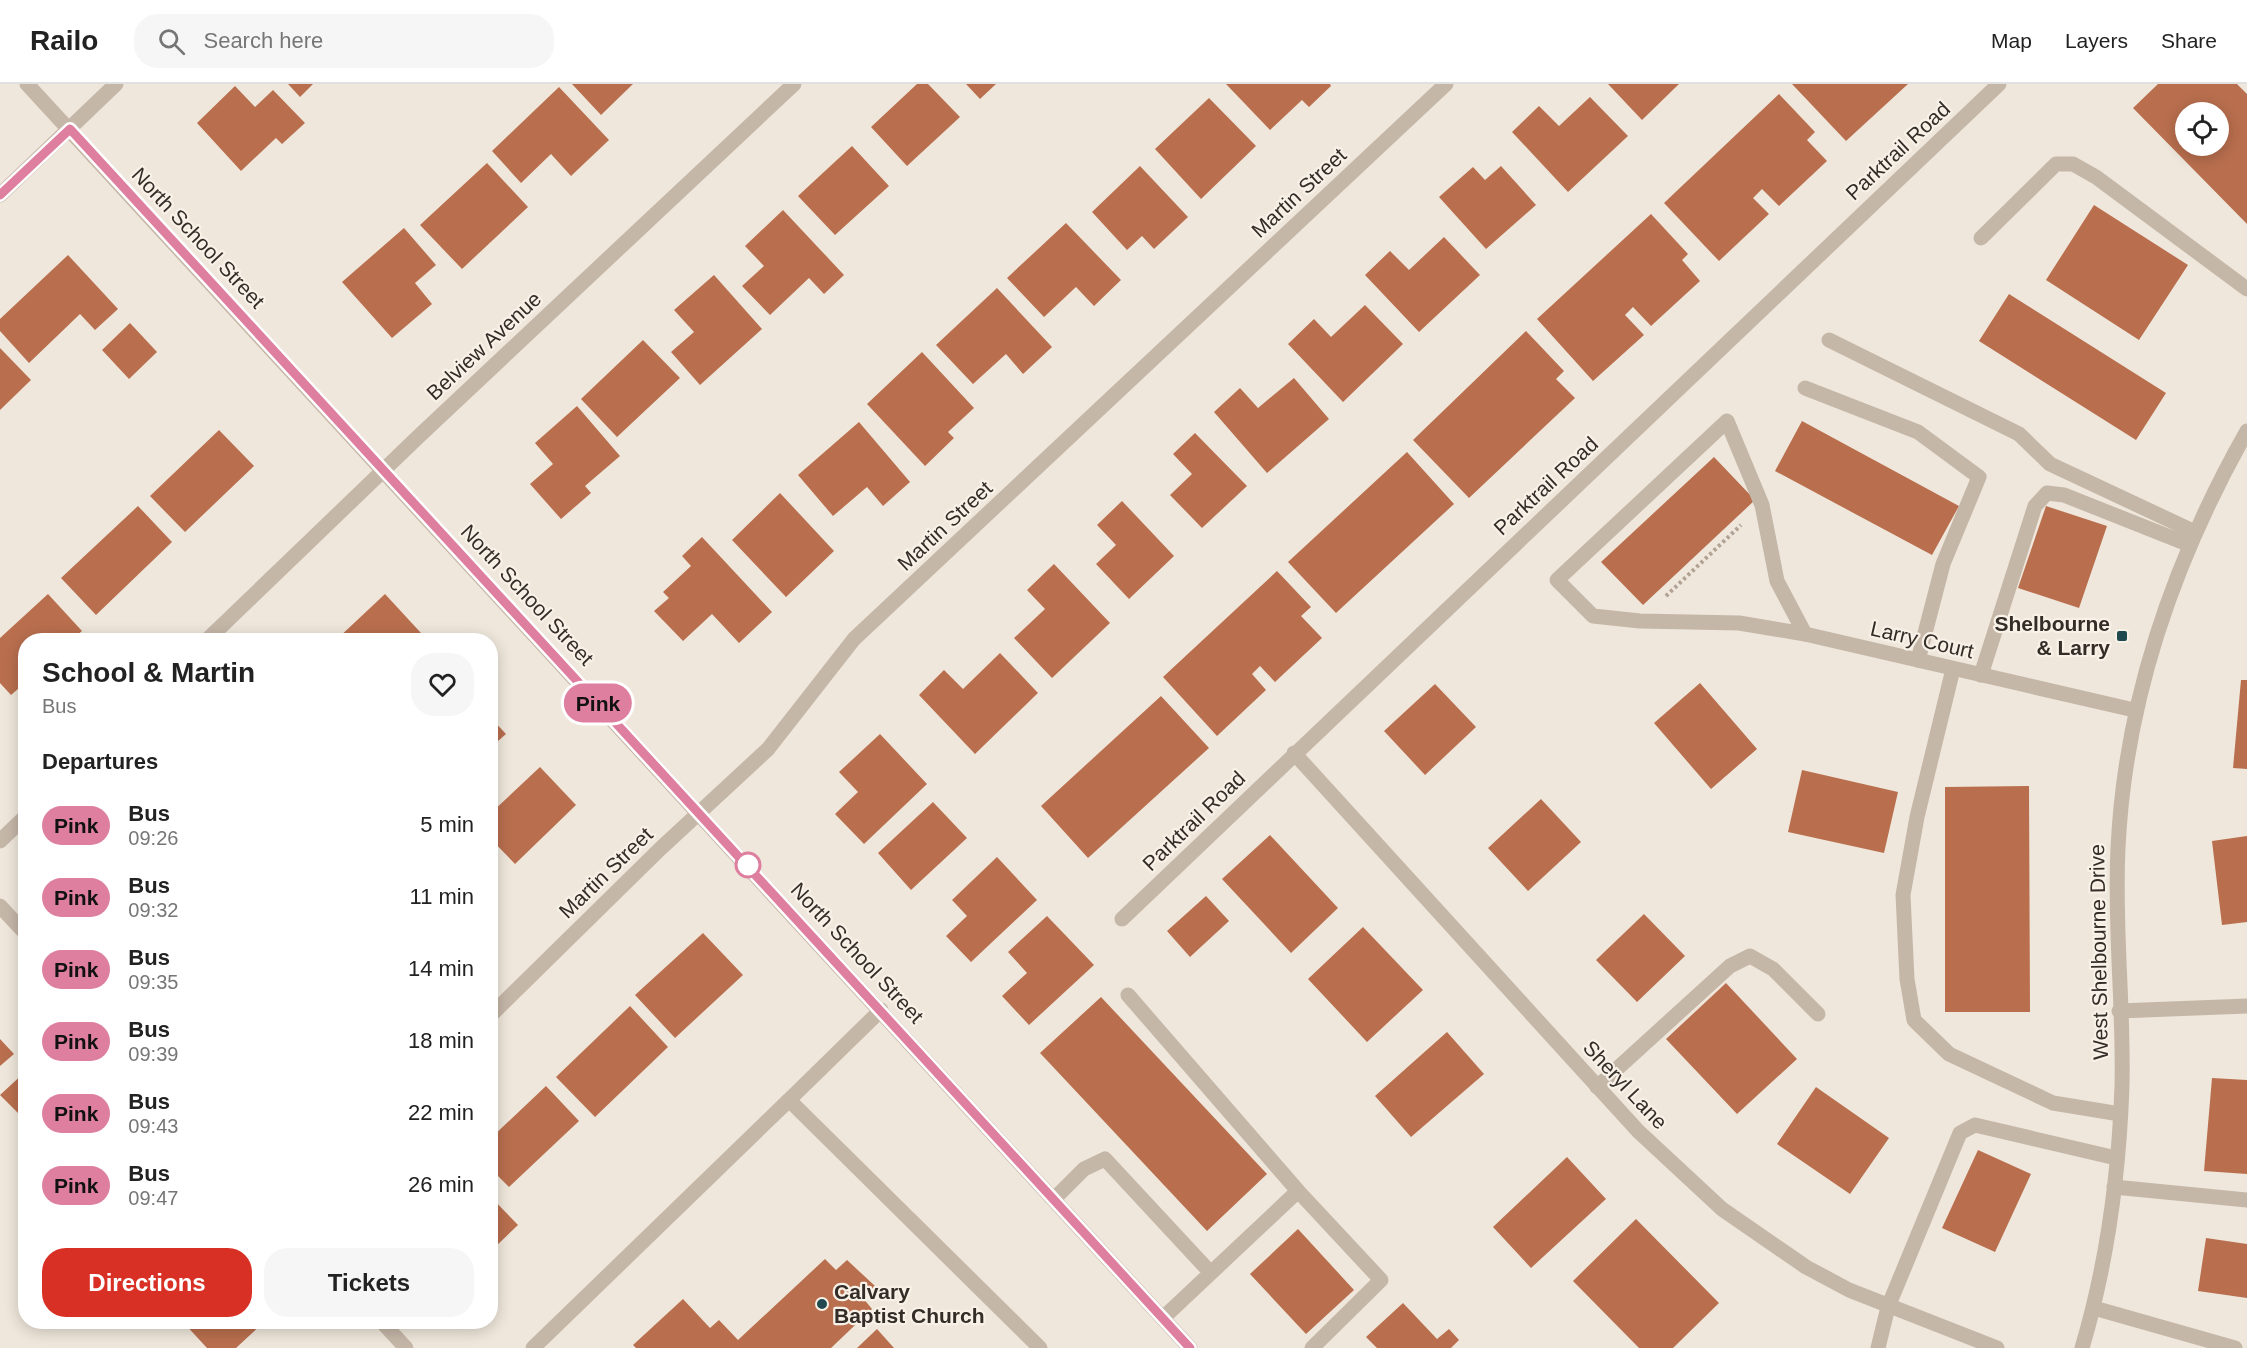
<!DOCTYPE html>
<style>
:root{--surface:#fff;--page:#f6f6f6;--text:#222;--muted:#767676;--line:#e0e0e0;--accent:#d93025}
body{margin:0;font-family:Arial,sans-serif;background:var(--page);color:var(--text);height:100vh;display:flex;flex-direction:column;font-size:22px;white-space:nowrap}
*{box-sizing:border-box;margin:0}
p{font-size:20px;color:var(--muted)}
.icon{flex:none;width:33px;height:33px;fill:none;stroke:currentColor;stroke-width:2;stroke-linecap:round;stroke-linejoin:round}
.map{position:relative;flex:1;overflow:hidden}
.sheet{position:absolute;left:18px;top:549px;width:480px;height:696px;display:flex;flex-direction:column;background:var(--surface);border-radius:24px;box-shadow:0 3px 15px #0003}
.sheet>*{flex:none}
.badge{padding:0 12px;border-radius:20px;font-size:21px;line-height:39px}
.buttons{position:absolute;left:2175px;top:18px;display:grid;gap:12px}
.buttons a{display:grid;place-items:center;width:54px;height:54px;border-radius:50%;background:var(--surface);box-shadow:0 3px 15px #0003;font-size:30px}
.map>.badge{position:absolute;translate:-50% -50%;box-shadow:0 0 0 3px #fff}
h2{padding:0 24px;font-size:22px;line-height:54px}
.round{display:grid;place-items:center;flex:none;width:63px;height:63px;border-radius:24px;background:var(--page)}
.overview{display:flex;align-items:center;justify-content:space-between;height:102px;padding:0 24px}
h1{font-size:28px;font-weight:700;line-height:45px}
.action{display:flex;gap:12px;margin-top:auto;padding:12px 24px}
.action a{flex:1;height:69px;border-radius:24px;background:var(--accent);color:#fff;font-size:24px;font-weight:700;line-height:69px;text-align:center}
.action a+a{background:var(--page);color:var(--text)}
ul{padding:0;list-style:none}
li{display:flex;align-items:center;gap:18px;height:72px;padding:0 24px}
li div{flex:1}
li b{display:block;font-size:22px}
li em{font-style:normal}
li .badge{min-width:66px;font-weight:700;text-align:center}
header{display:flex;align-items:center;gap:36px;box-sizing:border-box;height:84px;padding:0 30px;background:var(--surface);border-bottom:2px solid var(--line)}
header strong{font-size:28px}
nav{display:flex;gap:33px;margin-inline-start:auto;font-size:21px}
.search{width:420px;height:54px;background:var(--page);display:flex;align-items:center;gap:15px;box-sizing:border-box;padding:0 21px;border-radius:24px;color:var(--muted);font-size:22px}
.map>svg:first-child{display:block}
.building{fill:#b96f4e;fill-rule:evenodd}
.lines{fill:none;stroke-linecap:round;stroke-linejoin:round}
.path{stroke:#b1a293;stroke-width:4;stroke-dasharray:3 3;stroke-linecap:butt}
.service{stroke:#c5b7a8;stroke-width:15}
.minor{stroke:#c5b7a8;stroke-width:15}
.tertiary{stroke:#c5b7a8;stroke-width:15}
.line-casing{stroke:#fff;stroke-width:14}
.line{stroke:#de7f9f;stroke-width:9}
.poi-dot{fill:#214a50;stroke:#f7f1e7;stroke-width:2}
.stop-dot{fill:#fff;stroke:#de7f9f;stroke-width:3}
.labels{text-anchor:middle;stroke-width:4.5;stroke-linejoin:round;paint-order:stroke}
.street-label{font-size:21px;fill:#332c27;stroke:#f7f1e7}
.poi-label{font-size:21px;font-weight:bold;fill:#332c27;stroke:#f7f1e7;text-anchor:end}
</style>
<header>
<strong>Railo</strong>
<div class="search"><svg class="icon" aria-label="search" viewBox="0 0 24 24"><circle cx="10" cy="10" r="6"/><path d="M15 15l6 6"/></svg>Search here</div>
<nav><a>Map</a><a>Layers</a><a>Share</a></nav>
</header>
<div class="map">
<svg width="2247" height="1264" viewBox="0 0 2247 1264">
<rect width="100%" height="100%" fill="#efe7db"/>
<path class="building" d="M288,0H313L300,13Z
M572,0H633L601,31Z
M917,0H928L960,33L907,82L871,43Z
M966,0H996L980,15Z
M1226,0H1330L1331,2L1309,23L1302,16L1270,46Z
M1608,0H1679L1642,36Z
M1792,0H1908L1846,57Z
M2158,0H2237L2247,10V140L2133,24ZM2186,28H2218V62H2186Z
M235,2L255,23L273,6L305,39L282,60L276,54L241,87L197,39Z
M559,3L609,56L571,92L551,70L521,99L492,67Z
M1779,10L1815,48L1807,56L1827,77L1779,122L1762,105L1753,114L1769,130L1719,177L1664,119Z
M1590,13L1628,52L1568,108L1512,48L1539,22L1559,42Z
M1209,14L1256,62L1201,115L1155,65Z
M852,62L889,102L835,151L798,112Z
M487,79L528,123L462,185L420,141Z
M1140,82L1188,133L1154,165L1142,152L1127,166L1092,128Z
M1501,82L1536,121L1486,165L1439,113L1473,83L1485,96Z
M2094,121L2188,181L2139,256L2046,196Z
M783,126L844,191L824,210L809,194L770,231L742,202L764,182L745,162Z
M1651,130L1688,170L1682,176L1700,197L1651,242L1633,223L1625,231L1644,251L1593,297L1537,235Z
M1066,139L1121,196L1094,222L1076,203L1044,233L1007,194Z
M404,144L436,181L415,199L432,220L392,254L342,198Z
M1444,153L1480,191L1419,248L1365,191L1390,167L1409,186Z
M68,171L118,225L95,246L80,230L29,279L0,247V235Z
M714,191L762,245L700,301L671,268L694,248L674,226Z
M997,204L1052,263L1023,290L1006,270L973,300L936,261Z
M2009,210L2166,309L2136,356L1979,257Z
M1365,221L1403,260L1343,318L1288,260L1314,235L1331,253Z
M130,239L157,268L129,295L102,266Z
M1526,247L1564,287L1556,295L1575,314L1469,414L1413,356Z
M643,256L680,294L617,353L581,315Z
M0,264L31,296L0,326Z
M922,268L974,324L948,348L954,354L925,382L867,320Z
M1294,294L1329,335L1267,389L1214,328L1240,304L1258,324Z
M577,322L620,372L585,402L591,409L561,435L530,400L553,380L535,359Z
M1802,337L1959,422L1932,471L1775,387Z
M859,338L910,398L883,422L867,403L833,432L798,391Z
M219,346L254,382L185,448L150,412Z
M1195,349L1247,402L1202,444L1170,411L1192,390L1173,370Z
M1407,368L1454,420L1336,529L1288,478Z
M1714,373L1755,416L1643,521L1601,478Z
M780,409L834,467L786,513L732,456Z
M1122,417L1174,472L1129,515L1096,480L1116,461L1097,441Z
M138,422L172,458L96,531L61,494Z
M2046,422L2107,442L2079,524L2018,504Z
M702,453L772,528L739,559L712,530L683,557L654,527L669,514L663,508L691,482L682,472Z
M1054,480L1110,539L1052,594L1014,554L1045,525L1027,506Z
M1277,487L1311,523L1301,532L1322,554L1275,598L1260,582L1252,590L1266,606L1217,652L1163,593Z
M48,510L82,547L71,556H26V598L11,611L0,599V554Z
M385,510L421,549L413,556H336Z
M1000,569L1038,609L975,670L919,611L944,586L963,605Z
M2241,596H2247V685L2233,684Z
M1700,599L1757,665L1711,705L1654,639Z
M1435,600L1476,643L1425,691L1384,647Z
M1161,612L1209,664L1088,774L1041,722Z
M490,633L506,650L490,664Z
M880,650L927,700L864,760L835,730L858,708L839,688Z
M540,683L576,721L515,780L490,754V730Z
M1802,686L1898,708L1884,769L1788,748Z
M2029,702L2030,928H1945V703Z
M1541,715L1581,758L1528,807L1488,764Z
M933,718L967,754L911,806L878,769Z
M1270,751L1338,824L1291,869L1222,795Z
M2247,752V838L2222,841L2212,757Z
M997,773L1037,816L971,878L946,852L967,832L952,816Z
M1206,812L1229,837L1190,873L1167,847Z
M1644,830L1685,872L1637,918L1596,876Z
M1047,832L1094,881L1029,941L1002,912L1027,889L1008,868Z
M1363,843L1423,906L1367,958L1308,895Z
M703,849L743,891L675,954L635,911Z
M1726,899L1797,975L1737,1030L1666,955Z
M1101,913L1267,1090L1207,1147L1040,969Z
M630,922L668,963L595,1033L556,993Z
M1447,948L1484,990L1411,1053L1375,1012Z
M0,955L14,970L0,982Z
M26,987V1037L0,1011Z
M2212,994L2247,996V1090L2204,1087Z
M546,1002L579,1037L509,1103L490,1084V1055Z
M1816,1003L1889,1054L1850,1110L1777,1060Z
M1978,1066L2031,1090L1995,1168L1942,1144Z
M1567,1073L1606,1115L1531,1184L1493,1143Z
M490,1112L518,1141L494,1164L490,1160Z
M1636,1135L1719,1219L1673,1264H1639L1573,1197Z
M1298,1145L1354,1206L1306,1250L1250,1190Z
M2206,1154L2247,1160V1214L2198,1207Z
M825,1175L836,1186L847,1176L875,1202L863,1214L872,1225L831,1264H636L633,1261L683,1215L710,1244L719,1236L738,1256Z
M1403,1219L1437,1255L1449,1245L1459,1256L1451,1264H1377L1366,1253Z
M183,1238H264L236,1264H207Z
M877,1245L894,1264H857Z"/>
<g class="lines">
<path class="path" d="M1666,512L1741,441"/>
<path class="service" d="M1981,154L2056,80H2073L2096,93L2247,205
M1829,256L2019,350L2050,380L2195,448
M1805,304L1918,348L1979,393L1943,480L1918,576
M1727,337L1762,421L1777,497L1805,550L1739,539L1640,537L1593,532L1557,496Z
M1953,585L1917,733L1903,811L1907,895L1914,936L1949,970L2053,1019L2120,1030
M1981,591L2035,422L2047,409L2064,411L2190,461
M1128,911L1298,1107L1163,1234
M1597,1003L1730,882L1750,872L1773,885L1818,930
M789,1016L881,926
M2114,1103L2247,1116
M1298,1107L1381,1196L1312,1264
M1054,1115L1084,1085L1105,1075L1210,1188
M2094,1224L2235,1264
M533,1264L789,1016L1040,1264
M1878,1264L1888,1223L1960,1049L1975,1041L2116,1074"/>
<path class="minor" d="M0,111L116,0
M1805,550L2134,626
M207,556L418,353L794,0
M1294,669L1638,1047L1722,1125L1806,1183L1849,1206L1997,1264
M0,757L26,732
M0,822L26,850
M1122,835L1999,0
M2119,927L2247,922
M490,932L660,765L768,665L854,555L1446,0
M382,1238L406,1264"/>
<path class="tertiary" d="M27,0L1190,1264
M2082,1264C2107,1180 2119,1089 2122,1002C2124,923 2114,844 2118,764C2125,616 2174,476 2247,347"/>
</g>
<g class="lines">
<g class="line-casing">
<path id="line" d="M0,111L70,45L1190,1264"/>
</g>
<use href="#line" class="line"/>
</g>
<g class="poi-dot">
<rect x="2116" y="546" width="12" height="12" rx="3"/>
<circle cx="822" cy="1220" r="6"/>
</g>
<circle class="stop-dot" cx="748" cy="781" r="12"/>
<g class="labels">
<g class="street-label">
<text transform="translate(1898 67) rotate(-43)" y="7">Parktrail Road</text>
<text transform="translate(1299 109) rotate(-43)" y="7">Martin Street</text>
<text transform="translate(198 154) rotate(47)" y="7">North School Street</text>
<text transform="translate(484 262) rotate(-43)" y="7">Belview Avenue</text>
<text transform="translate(1546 402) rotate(-43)" y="7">Parktrail Road</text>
<text transform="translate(945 442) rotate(-43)" y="7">Martin Street</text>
<text transform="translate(527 511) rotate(47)" y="7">North School Street</text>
<text transform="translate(1922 556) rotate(13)" y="7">Larry Court</text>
<text transform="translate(1194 737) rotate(-44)" y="7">Parktrail Road</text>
<text transform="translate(606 789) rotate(-44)" y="7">Martin Street</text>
<text transform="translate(2099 868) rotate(-91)" y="7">West Shelbourne Drive</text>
<text transform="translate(857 869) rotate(47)" y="7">North School Street</text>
<text transform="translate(1625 1001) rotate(47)" y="7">Sheryl Lane</text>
</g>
<g class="poi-label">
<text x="2110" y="547">Shelbourne<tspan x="2110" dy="24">&amp; Larry</tspan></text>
<text x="834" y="1215" text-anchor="start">Calvary<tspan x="834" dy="24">Baptist Church</tspan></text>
</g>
</g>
</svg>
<div class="buttons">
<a><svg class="icon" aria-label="locate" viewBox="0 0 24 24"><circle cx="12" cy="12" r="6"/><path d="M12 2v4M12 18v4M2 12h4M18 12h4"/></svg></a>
</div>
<b class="badge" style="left:598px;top:619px;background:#de7f9f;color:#111">Pink</b>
<section class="sheet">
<div class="overview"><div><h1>School &amp; Martin</h1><p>Bus</p></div><a class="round"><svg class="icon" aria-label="heart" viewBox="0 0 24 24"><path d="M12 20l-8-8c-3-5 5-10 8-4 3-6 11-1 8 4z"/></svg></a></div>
<h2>Departures</h2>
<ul>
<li><span class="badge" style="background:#de7f9f;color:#111">Pink</span><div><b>Bus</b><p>09:26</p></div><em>5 min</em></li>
<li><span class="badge" style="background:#de7f9f;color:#111">Pink</span><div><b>Bus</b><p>09:32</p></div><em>11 min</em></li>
<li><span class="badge" style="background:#de7f9f;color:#111">Pink</span><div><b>Bus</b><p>09:35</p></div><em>14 min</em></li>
<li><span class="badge" style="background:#de7f9f;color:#111">Pink</span><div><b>Bus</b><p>09:39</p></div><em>18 min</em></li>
<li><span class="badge" style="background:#de7f9f;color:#111">Pink</span><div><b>Bus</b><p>09:43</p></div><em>22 min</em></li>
<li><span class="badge" style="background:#de7f9f;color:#111">Pink</span><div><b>Bus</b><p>09:47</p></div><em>26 min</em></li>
</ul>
<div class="action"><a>Directions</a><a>Tickets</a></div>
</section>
</div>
